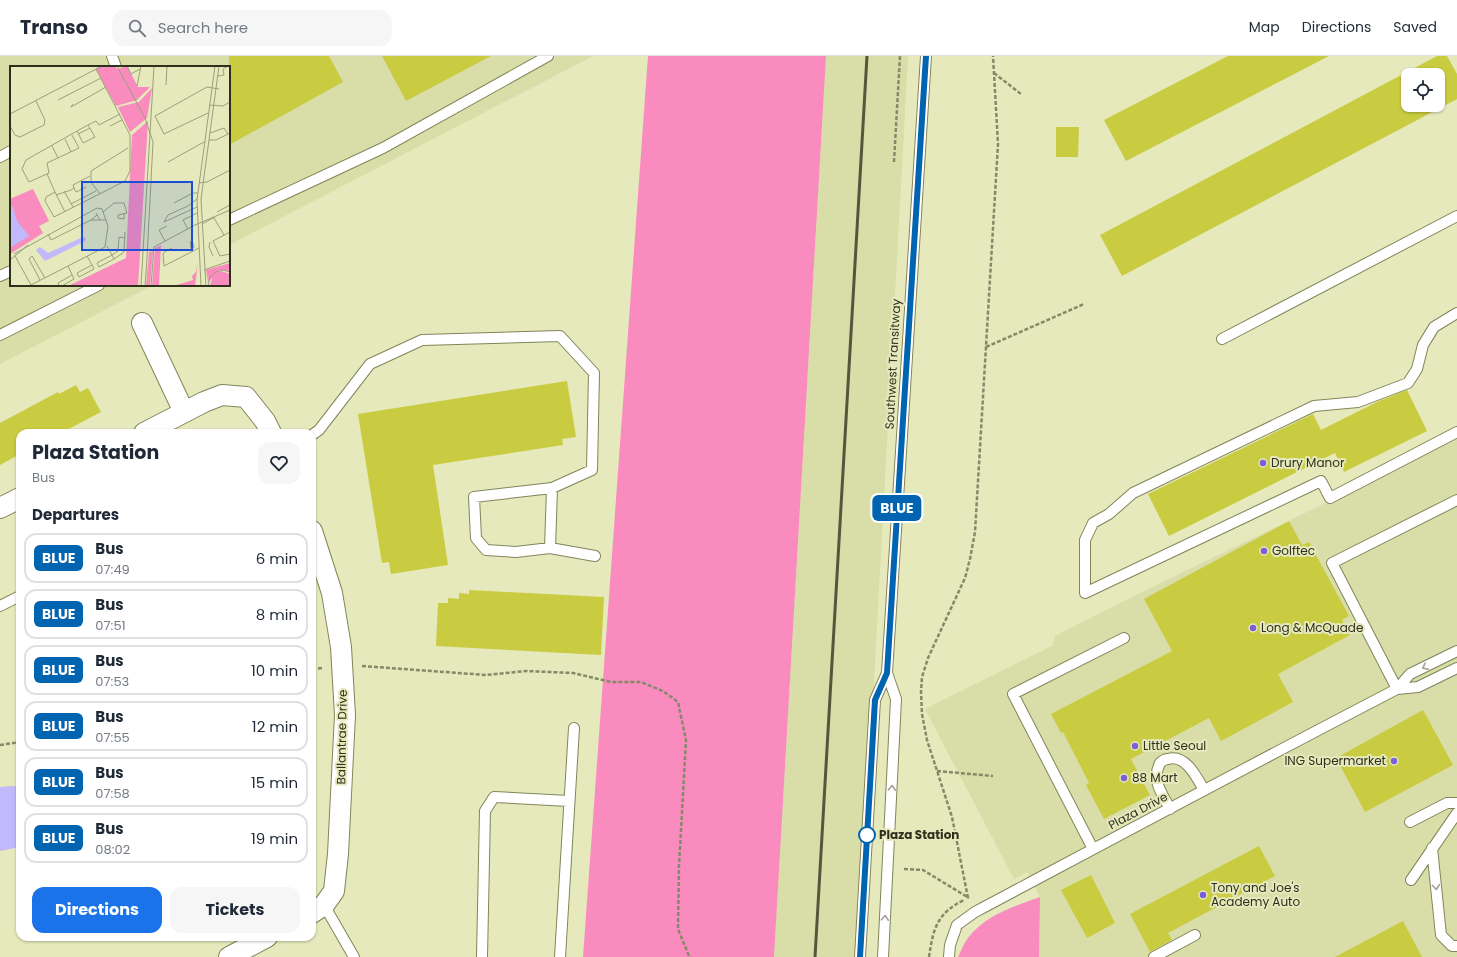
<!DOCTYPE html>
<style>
:root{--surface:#fff;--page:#f6f6f7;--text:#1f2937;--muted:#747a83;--line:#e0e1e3;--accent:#1a73e8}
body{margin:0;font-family:Poppins,sans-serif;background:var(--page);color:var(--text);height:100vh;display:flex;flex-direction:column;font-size:15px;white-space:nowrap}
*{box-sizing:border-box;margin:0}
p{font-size:13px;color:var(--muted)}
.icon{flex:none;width:22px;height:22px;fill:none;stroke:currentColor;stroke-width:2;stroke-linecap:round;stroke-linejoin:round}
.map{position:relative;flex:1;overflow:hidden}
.panel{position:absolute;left:16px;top:373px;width:300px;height:512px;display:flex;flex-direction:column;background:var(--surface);border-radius:12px;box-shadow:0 1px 3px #0004}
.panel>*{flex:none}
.badge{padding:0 8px;border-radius:6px;font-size:14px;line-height:26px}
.tools{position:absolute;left:1401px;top:12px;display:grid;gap:8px}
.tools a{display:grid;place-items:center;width:44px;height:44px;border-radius:8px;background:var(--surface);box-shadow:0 1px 3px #0004;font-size:20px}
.map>.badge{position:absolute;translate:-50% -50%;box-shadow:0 0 0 2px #fff}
h2{padding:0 16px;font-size:15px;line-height:36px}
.round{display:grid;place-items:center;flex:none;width:42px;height:42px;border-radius:12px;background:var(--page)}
.headline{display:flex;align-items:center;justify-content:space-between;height:68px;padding:0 16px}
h1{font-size:19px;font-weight:700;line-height:30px}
.primary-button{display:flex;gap:8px;margin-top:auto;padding:8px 16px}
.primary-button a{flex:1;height:46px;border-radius:12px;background:var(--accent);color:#fff;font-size:16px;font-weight:700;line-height:46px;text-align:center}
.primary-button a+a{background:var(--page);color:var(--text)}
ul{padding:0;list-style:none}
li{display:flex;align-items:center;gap:12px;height:50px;margin:0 8px 6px;padding:0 8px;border:2px solid var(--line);border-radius:12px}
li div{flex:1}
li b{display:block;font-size:15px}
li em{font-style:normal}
li .badge{min-width:44px;font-weight:700;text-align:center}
header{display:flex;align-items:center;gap:24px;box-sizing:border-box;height:56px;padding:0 20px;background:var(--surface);border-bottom:1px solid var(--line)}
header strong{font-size:19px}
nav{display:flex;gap:22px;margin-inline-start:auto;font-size:14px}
.search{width:280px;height:36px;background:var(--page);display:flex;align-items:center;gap:10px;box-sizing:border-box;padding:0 14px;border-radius:12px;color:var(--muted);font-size:15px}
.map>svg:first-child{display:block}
.built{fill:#d9dda7}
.green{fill:#f98bbf}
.water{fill:#c2b8fc}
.building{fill:#c9cc40;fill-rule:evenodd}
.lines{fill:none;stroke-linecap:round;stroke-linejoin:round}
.lane-casing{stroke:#82855a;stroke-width:12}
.street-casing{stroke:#82855a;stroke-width:22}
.path{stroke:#868969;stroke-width:2.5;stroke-dasharray:4 2;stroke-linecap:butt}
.lane{stroke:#fff;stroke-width:10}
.street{stroke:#fff;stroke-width:20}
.rail{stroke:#54563e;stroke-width:3}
.oneway{stroke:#a1a199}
.line-casing{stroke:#fff;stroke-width:9}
.line{stroke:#0064b1;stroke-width:6}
.poi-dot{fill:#7c5ed9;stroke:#e5e9bb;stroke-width:1.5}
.stop-dot{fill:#fff;stroke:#0064b1;stroke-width:2}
.labels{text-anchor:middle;stroke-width:4;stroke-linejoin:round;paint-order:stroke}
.street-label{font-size:12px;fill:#2e2f1d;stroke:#e5e9bb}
.poi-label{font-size:12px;fill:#2e2f1d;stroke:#e5e9bb;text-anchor:start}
.stop-label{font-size:12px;font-weight:bold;fill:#2e2f1d;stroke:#e5e9bb;text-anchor:start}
.inset-road{fill:none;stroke:#9c9f7c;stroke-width:1}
.view{fill:#1d4ed8;fill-opacity:0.15;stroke:#1d4ed8;stroke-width:2}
.inset-edge{fill:none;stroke:#2e2f1d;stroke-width:2}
</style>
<header>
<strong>Transo</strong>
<div class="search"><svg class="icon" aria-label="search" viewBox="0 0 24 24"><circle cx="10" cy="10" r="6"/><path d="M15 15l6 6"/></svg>Search here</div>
<nav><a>Map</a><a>Directions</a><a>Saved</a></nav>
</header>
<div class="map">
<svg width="1457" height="901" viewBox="0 0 1457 901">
<rect width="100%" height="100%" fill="#e5e9bb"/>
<path class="built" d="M0,0H593L229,189V11H11V229H153L0,308Z
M826,0H908L859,901H774Z
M1457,383V901H1039L1040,841L1027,816L1014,823L925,653L1052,590L1055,580L1128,543Z"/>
<path class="green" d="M648,0H826L774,901H583Z
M1040,841L1039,901H958C961,895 964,887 968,882C985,859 1015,850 1040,841Z"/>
<path class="water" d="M12,730L20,731V791L0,795V731Z"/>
<path class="building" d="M229,0H329L343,26L229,89Z
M382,0H491L406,45Z
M1228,0H1329L1126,105L1104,64Z
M1437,0H1447L1457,18V43L1122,220L1100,179ZM1408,19H1438V49H1408Z
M1056,71H1079L1078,101H1056Z
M567,325L576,381L562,383L563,389L433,409L448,509L391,518L389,506L382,507L358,358Z
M76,329L80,336L88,332L101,356L61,377H20V398L0,409V367L58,336L59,338Z
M1407,334L1427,375L1344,416L1335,397L1169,480L1148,438L1313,358L1321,374L1379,345Z
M1289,465L1302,489L1309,486L1349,560L1342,564L1350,579L1278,618L1293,646L1221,685L1209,662L1131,703L1150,739L1104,763L1086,729L1089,727L1063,676L1061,677L1051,658L1172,595L1144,543Z
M469,534L604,541L601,599L436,590L438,547H448V542L459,543V537L469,538Z
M1423,654L1453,709L1365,756L1336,702Z
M1259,790L1275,820L1168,877L1172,884L1150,896L1130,858Z
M1091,819L1115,867L1087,882L1061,834Z
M1403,865L1422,901H1335Z"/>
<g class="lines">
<g class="lane-casing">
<path id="lane" d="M112,0L116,11
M0,101L11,95
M229,164L383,92L548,0
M0,220L11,215
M1457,257L1434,271L1423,289L1417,313L1408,327L1358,346L1314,350L1133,437L1109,458L1093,467L1085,484V537L1321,425L1330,442L1457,376
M0,279L99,229
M1222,283L1457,160
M312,379L319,374L370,308L422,284L560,280L594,317L592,414L552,432L474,441L476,482L486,494L516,496L550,492L552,432
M550,492L595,500
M0,550L20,540
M1397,633L1332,507L1457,444
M1397,633L1410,618L1457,595
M1170,753C1162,737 1151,725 1160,707C1162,705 1165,703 1168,703C1186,698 1197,722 1204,734
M1410,766L1447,747H1457
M1432,792L1441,879L1452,890H1457
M1093,793L1013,638L1124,582
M1411,824L1457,757
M324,849L354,901
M482,901L485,755L494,741L569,745
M560,901L574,672
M860,901L875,644L887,617L926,0
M883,901L896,643L887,617
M949,901L950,889L957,869L975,856C1116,781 1256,706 1397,633L1418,631L1457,612
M1154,901L1195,879"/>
</g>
<g class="street-casing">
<path id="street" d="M142,267L184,356
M144,377L204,346L222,339L246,341L265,365L271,377
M0,452L20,442
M312,475L332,537L341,591L345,659L338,798L334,835L324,849L312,857
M229,901L267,881"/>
</g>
<path class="path" d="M994,17L1021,38
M894,106L900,0
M986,291L1084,248
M362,610L486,619L526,615L573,617L611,626H641L663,635L678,646L686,684L679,810L678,873L689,900L691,901
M312,613L323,612
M0,689L20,686
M937,715L993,720
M904,813L923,814L969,842
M968,842L952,761L927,684L922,658L921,636L922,621L928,602L965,522L970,503L975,476L998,88L993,0
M929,901C933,873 937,857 964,844"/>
<use href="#lane" class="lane"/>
<use href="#street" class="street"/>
<path class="rail" d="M815,901L867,0"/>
</g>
<defs><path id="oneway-chevron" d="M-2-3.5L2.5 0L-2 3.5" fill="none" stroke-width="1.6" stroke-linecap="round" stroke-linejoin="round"/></defs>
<g class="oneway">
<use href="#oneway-chevron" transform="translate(1425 611) rotate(153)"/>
<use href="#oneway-chevron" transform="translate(892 732) rotate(-87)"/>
<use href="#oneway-chevron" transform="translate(1436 831) rotate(85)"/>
<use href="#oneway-chevron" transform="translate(885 862) rotate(-87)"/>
</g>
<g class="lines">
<g class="line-casing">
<path id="line" d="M860,901L875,644L887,617L926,0"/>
</g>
<use href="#line" class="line"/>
</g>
<g class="poi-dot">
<circle cx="1263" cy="407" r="4"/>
<circle cx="1264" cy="495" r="4"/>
<circle cx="1253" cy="572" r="4"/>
<circle cx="1135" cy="690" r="4"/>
<circle cx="1394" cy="705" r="4"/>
<circle cx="1124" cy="722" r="4"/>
<circle cx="1203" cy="839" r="4"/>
</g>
<circle class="stop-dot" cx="867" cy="779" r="8"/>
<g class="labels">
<g class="street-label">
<text transform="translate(893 308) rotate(-87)" y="4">Southwest Transitway</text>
<text transform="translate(342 681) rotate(-89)" y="4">Ballantrae Drive</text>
<text transform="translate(1138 755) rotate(-28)" y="4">Plaza Drive</text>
</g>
<g class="poi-label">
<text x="1271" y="411">Drury Manor</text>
<text x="1272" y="499">Golftec</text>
<text x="1261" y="576">Long &amp; McQuade</text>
<text x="1143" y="694">Little Seoul</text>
<text x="1386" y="709" text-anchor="end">ING Supermarket</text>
<text x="1132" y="726">88 Mart</text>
<text x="1211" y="836">Tony and Joe's<tspan x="1211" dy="14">Academy Auto</tspan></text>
</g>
<g class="stop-label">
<text x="879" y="783">Plaza Station</text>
</g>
</g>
<g transform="translate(10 10)">
<rect width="220" height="220" fill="#e5e9bb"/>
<path d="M90,0H105L107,3L117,0L128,21H140L127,34L106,40L86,3ZM142,22L137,52L120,66L108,41L129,36ZM138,55L128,220H58L116,192L122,69ZM23,123L39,155L29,160L33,167L0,188V133ZM151,179L149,220H142L145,182ZM143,185L140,220H136L139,186ZM188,197L185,220H163L183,214L182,210L186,206ZM220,197V205L210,204L198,216L196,204ZM211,205L220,208V220H200L203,209Z" fill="#f98bbf"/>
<path d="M0,141H3L7,155L19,170L0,182ZM73,171L76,172L75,175L35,195L26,184L30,181L38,187Z" fill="#c2b8fc"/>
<path class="inset-road" d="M107,0L135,52L143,76L137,192M117,0L121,8L130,3M207,10L214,9L213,3L218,0M156,19L157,0M127,20L131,0M48,34L91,12M63,38L61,41L96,21M199,39L213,40L220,36M198,47L154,68L145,50L197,21L209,23M0,48L92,0M78,59L85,71L73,77L67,65L78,59L86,55L89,59L110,48M0,60L5,69L10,71L34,59L35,54L26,35M100,60L112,54M200,67L214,62L218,68M68,68L80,62M62,69L69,82L37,97L39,107L19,116L12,103L16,94L67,65M55,73L61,86M199,74H206L220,67M42,80L48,92M158,96L194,76M37,108L45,126M189,117L197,116L220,104M64,122L66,126L76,121M54,125L63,141M90,128L81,116V105L118,82M46,129L61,124L64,122L63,119L80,110M187,133L178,140L158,149L154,156L187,141M164,137L183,127H188M61,138L86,125M55,146L45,126L36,131L35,135L44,151L115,115L120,105V69L86,3M93,146L104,137H114L117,147L108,149V152L114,153V148M207,146L220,139M86,147L90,154H96M87,149L81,154H90M204,152L214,169M192,158L205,151M178,163L173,154L187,147M220,166L203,175L210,190L220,188M38,168L41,174L81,154M155,175L149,164L157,160M180,175L181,182H184L182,173M200,176L199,181L203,190M97,180L102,189L104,193L89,201L87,197L102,189L108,185L109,171L115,172M162,182L153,187L154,200L189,182M4,188L87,142L92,143L98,160L95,181L21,219L5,190M77,190L82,199L84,203L69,211L67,207L82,199M104,193L114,186L115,166M0,194L18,179M194,204L220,195M30,214L19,193L22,190L35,212M49,220L48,217L62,209M52,220L64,213L58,200M131,220L144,0M135,220L137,192M141,220L144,181L185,159L220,144M191,220L187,134L205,0M196,220L191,133L209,0M198,220L200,211L206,206L213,204L220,206"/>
<path class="view" d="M72,116H182V184H72Z"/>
<rect width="220" height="220" class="inset-edge"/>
</g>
</svg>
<div class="tools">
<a><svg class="icon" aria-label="locate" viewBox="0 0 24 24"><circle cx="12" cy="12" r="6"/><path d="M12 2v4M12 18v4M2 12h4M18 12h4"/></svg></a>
</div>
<b class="badge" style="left:897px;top:452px;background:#0064b1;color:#fff">BLUE</b>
<section class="panel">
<div class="headline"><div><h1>Plaza Station</h1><p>Bus</p></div><a class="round"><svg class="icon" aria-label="heart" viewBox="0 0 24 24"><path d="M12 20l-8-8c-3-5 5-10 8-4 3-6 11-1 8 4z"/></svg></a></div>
<h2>Departures</h2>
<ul>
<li><span class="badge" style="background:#0064b1;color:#fff">BLUE</span><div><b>Bus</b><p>07:49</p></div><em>6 min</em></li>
<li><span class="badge" style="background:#0064b1;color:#fff">BLUE</span><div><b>Bus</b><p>07:51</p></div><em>8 min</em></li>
<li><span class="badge" style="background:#0064b1;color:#fff">BLUE</span><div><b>Bus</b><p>07:53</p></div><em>10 min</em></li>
<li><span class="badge" style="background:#0064b1;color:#fff">BLUE</span><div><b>Bus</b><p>07:55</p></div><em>12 min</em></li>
<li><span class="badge" style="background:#0064b1;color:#fff">BLUE</span><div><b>Bus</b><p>07:58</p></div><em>15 min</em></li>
<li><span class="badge" style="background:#0064b1;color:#fff">BLUE</span><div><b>Bus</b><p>08:02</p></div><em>19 min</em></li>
</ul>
<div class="primary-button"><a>Directions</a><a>Tickets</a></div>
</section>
</div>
